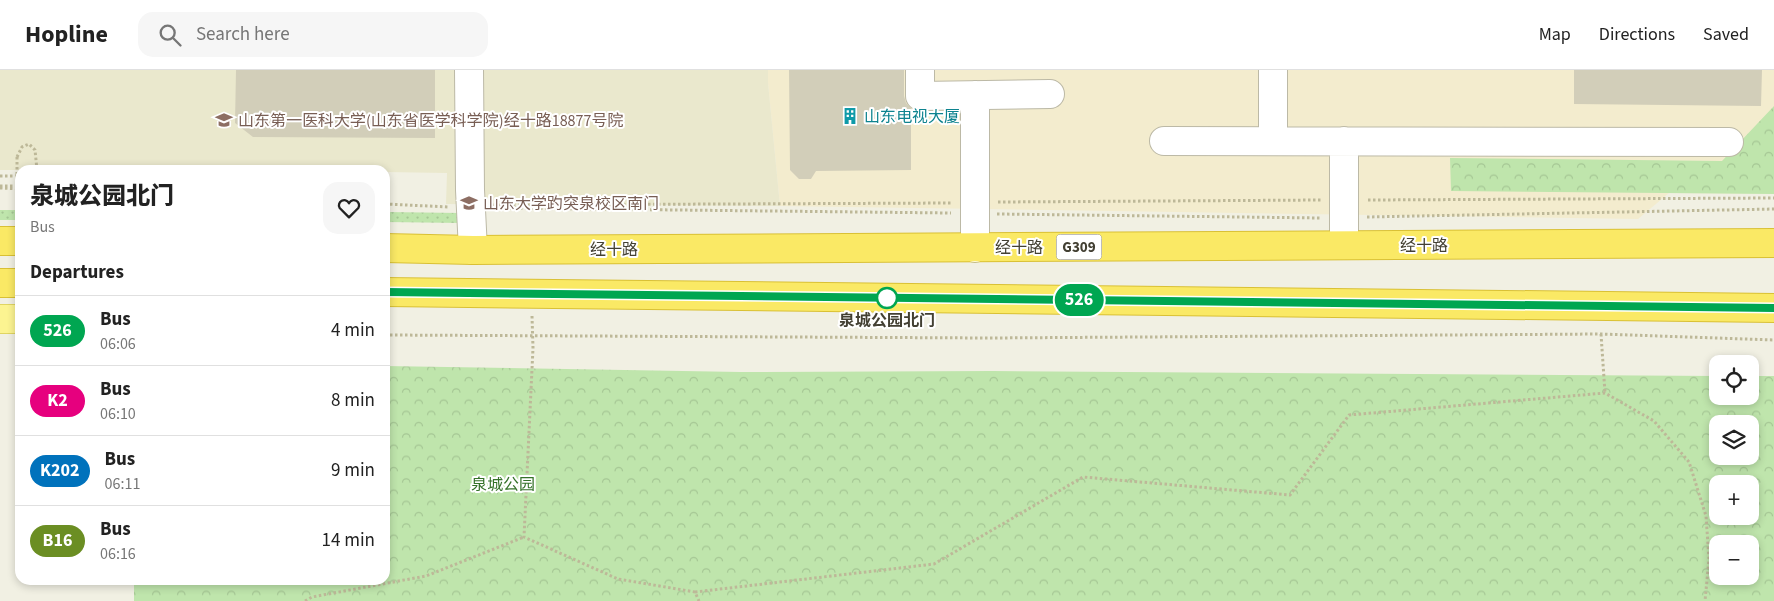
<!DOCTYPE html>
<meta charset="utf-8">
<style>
:root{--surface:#fff;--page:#f6f6f6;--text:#222;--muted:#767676;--line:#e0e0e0}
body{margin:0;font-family:"Source Sans 3","Noto Sans SC",sans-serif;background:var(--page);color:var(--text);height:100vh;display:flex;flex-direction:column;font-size:19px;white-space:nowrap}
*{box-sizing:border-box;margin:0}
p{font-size:16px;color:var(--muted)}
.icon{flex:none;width:28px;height:28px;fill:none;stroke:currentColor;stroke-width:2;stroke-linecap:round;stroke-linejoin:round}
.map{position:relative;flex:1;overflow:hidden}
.panel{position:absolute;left:15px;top:95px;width:375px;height:420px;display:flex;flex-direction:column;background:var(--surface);border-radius:15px;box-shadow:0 2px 8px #0003}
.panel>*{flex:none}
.badge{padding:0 10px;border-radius:16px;font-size:18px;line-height:32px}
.tools{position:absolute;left:1709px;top:285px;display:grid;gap:10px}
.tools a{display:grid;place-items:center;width:50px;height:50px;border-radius:10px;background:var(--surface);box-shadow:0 2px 8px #0003;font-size:25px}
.map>.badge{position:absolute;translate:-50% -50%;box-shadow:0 0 0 2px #fff}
h2{padding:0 15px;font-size:19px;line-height:45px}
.round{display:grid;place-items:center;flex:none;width:52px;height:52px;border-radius:15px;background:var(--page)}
.overview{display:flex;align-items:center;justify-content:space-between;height:85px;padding:0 15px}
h1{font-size:24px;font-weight:800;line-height:38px}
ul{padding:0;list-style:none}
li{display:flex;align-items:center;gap:15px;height:70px;padding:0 15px;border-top:1px solid var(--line)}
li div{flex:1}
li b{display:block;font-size:19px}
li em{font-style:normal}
li .badge{min-width:55px;font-weight:700;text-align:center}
header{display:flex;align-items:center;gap:30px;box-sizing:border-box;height:70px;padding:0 25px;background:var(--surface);border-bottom:1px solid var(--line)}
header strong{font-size:24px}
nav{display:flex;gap:28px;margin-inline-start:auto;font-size:18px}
.search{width:350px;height:45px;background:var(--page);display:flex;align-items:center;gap:12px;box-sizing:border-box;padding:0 18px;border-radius:15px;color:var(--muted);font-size:19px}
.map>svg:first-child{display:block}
.commercial{fill:#f3ecce}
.education{fill:#eae8cd}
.forest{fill:url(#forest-crowns);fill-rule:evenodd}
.garden{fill:url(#garden-dots)}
.building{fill:#d2ceb9}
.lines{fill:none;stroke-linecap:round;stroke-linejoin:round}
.minor-casing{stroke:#bcb9a6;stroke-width:30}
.major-casing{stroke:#e0d562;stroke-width:30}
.highway-casing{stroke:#d9c035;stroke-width:30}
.path{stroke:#bdb898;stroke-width:3;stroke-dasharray:2.5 2.5;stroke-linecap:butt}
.minor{stroke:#fff;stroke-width:28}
.major{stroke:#fcf491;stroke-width:28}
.highway{stroke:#fae965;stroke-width:28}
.path-bridge{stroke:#bdb898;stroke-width:3;stroke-dasharray:2.5 2.5;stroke-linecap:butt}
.line-casing{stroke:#fff;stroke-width:11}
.line{stroke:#00a651;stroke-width:8}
.stop-dot{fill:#fff;stroke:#00a651;stroke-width:2.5}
.labels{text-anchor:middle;stroke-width:4;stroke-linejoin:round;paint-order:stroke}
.shield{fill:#fff;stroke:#7b7970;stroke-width:1}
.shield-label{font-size:15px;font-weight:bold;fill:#434033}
.culture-label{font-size:16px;fill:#0d838f;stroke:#fff;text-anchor:start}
.education-label{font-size:16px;fill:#785e54;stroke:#fff;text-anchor:start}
.street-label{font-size:16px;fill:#434033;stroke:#fff}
.stop-label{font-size:16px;font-weight:bold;fill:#434033;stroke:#fff}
.park-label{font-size:16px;fill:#357229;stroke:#fff}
</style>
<header>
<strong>Hopline</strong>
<div class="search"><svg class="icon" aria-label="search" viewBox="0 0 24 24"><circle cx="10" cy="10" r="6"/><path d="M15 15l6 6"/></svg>Search here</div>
<nav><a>Map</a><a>Directions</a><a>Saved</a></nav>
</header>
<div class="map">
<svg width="1774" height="531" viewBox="0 0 1774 531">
<defs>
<pattern id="forest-crowns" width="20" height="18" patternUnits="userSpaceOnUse" patternTransform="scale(1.25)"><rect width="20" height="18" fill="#bfe5ac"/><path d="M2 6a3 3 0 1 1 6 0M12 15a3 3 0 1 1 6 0" fill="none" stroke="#a5c694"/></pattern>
<pattern id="garden-dots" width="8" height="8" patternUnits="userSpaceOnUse" patternTransform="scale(1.25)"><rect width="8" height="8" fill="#bfe5ac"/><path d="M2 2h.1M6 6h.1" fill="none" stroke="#a5c694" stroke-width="1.8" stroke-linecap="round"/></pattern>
</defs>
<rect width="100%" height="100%" fill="#f1f0e3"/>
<path class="commercial" d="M768,0H1774V124L1669,123L1638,149L780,136L768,13Z"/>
<path class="education" d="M0,0H768V13L780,136L446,134L447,103L385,102V100H0Z"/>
<path class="forest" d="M1774,36V124L1451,121L1450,88L1722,91Z
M385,296L741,302L992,301L1717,306L1718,326H1750V306H1774V531H134V510H385ZM1718,354H1750V386H1718ZM1718,414H1750V446H1718ZM1718,474H1750V506H1718Z"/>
<path class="garden" d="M0,140H20V150H0Z
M385,142L461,143V153L385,152Z"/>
<path class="building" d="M236,0H435V68L253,67L235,53Z
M789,0H904V26L906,33L911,38V100L816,101L811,109H799L790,100Z
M1574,0H1762L1761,36L1574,34Z"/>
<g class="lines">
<g class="minor-casing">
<path id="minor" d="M469,0L470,120L473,180
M920,0V26L1050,24
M1164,71L1729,72
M1273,71V0
M1344,71V175
M975,178V25"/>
</g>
<g class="major-casing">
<path id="major" d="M0,249H20"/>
</g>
<g class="highway-casing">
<path id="highway" d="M0,171H20
M385,178L473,180L1774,173
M0,213H20
M385,222L1774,238"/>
</g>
<path class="path" d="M17,87L22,77L29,74L35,80L37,100
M0,106H17
M0,116H20
M0,118L20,119
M1368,130L1774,128
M998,132L1322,130
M385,134L449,137
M493,135L952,133
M495,138L951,143
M997,144L1321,148
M1367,147L1774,139
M532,246L533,278L524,467L618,509L695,522L699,531
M1601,264L1605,323
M385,265L989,268L1601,264L1774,270
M695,522L934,494L1083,407L1290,425L1349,345L1605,323L1654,351L1689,392L1706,446L1709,489L1705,531
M305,531L312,527L426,506L524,467"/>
<use href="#minor" class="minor"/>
<use href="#major" class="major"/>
<use href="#highway" class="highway"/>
<path class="path-bridge" d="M17,87V317"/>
</g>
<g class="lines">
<g class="line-casing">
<path id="line" d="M385,222L1774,238"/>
</g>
<use href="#line" class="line"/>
</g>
<defs>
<g id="building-bare" transform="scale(1.35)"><path d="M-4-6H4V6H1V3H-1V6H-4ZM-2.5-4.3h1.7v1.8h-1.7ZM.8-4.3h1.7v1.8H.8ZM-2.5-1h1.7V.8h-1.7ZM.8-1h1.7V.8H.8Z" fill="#0f9aa8" stroke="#fff" stroke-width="2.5" paint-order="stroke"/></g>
<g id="university-bare" transform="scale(1.35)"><path d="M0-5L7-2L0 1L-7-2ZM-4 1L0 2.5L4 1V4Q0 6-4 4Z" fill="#8d6e63" stroke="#fff" stroke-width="2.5" paint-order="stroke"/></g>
</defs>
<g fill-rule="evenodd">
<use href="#building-bare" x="850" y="46"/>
<use href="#university-bare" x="224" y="50"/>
<use href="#university-bare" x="469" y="133"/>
</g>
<circle class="stop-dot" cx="887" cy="228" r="10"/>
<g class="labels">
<rect class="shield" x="1056.5" y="164.5" width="45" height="25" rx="4"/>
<g class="shield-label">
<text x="1079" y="182">G309</text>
</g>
<g class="culture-label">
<text x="864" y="52">山东电视大厦</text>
</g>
<g class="education-label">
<text x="238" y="56">山东第一医科大学(山东省医学科学院)经十路18877号院</text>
<text x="483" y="139">山东大学趵突泉校区南门</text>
</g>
<g class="street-label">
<text x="1424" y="181">经十路</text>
<text x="1019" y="183">经十路</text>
<text x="614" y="185">经十路</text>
</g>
<g class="stop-label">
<text x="887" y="256">泉城公园北门</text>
</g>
<g class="park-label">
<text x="503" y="420">泉城公园</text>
</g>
</g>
</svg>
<div class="tools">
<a><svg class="icon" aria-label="locate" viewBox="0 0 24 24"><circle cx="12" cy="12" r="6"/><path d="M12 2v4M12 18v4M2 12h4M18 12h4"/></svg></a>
<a><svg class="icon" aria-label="layers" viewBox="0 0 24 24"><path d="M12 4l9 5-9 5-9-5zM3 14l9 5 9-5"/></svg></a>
<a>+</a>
<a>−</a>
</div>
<b class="badge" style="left:1079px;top:230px;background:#00a651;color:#fff">526</b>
<section class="panel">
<div class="overview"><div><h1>泉城公园北门</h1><p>Bus</p></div><a class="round"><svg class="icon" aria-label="heart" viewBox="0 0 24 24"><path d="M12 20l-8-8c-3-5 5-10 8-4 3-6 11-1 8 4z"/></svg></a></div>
<h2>Departures</h2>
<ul>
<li><span class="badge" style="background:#00a651;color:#fff">526</span><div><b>Bus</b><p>06:06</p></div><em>4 min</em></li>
<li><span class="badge" style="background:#e6007e;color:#fff">K2</span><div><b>Bus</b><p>06:10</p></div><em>8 min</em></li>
<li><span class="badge" style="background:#0072bc;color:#fff">K202</span><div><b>Bus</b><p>06:11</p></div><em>9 min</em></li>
<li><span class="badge" style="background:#6b8e23;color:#fff">B16</span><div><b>Bus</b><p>06:16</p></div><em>14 min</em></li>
</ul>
</section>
</div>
